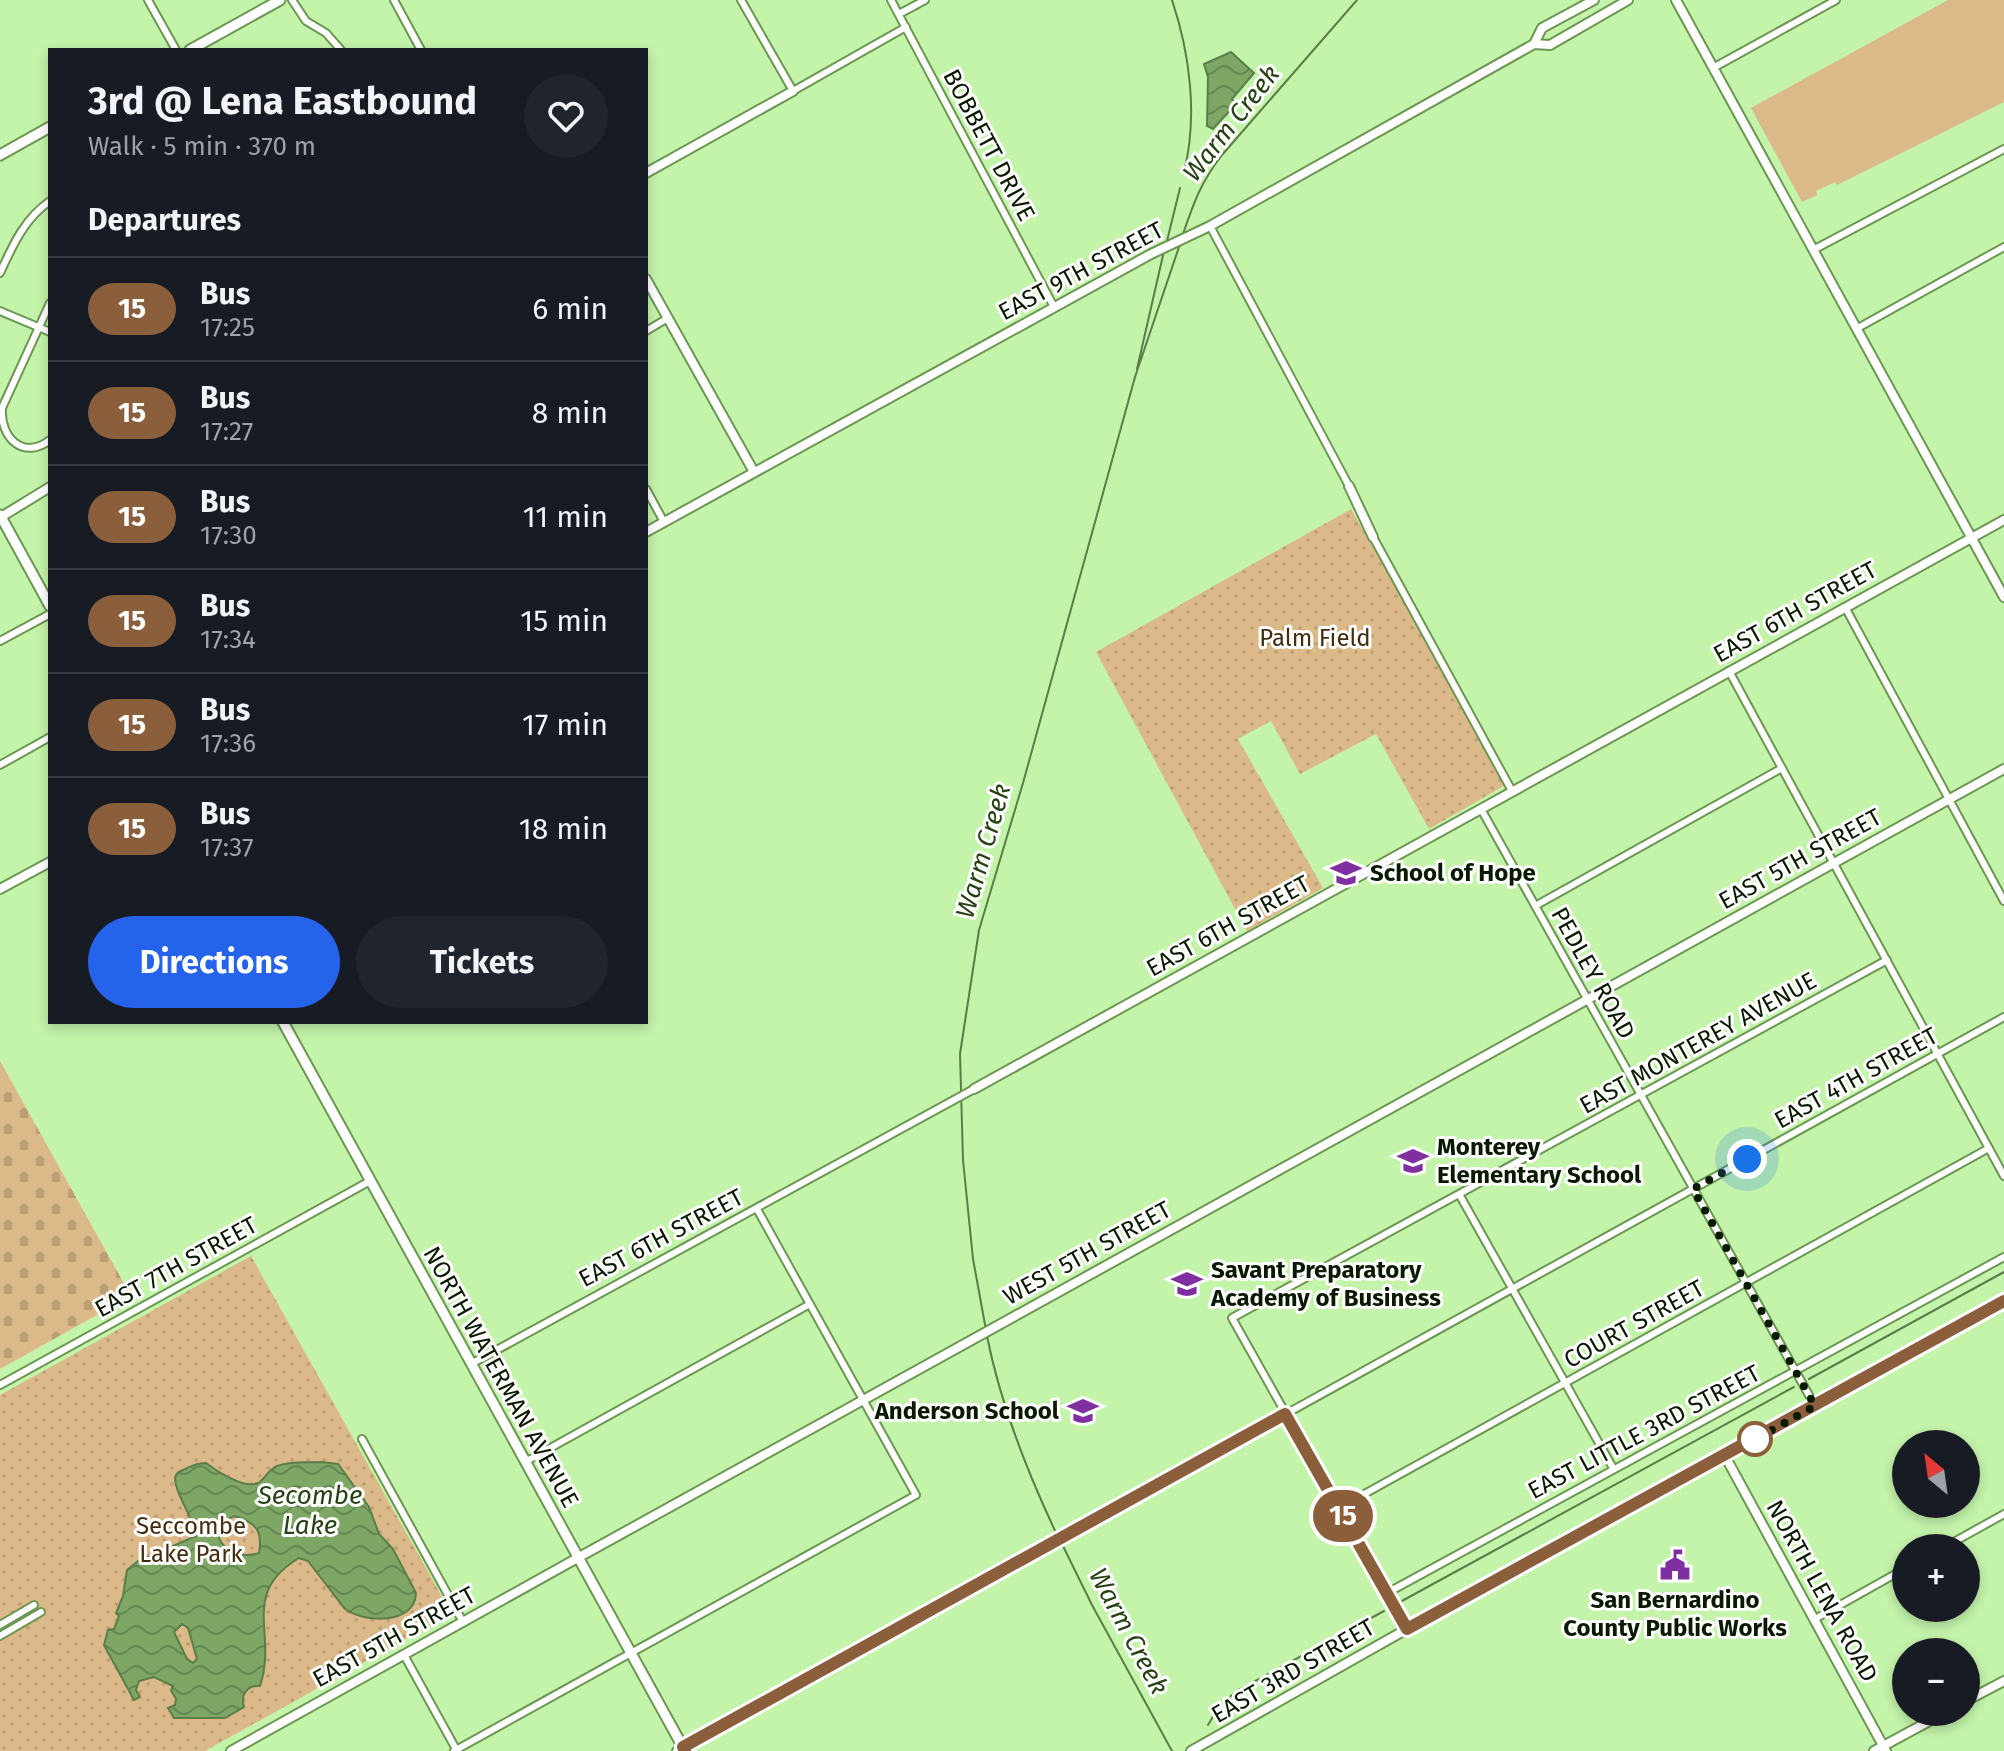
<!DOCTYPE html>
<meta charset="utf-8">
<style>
:root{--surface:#171b24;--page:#20242c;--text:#f1f3f6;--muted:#9ea1a6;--line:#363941;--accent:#2563eb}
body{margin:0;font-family:"Fira Sans",sans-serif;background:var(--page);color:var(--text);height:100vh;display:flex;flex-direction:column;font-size:30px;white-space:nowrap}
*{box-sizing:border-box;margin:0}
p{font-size:26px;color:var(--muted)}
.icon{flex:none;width:44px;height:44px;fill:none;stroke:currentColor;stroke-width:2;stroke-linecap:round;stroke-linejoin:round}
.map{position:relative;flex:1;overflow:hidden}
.panel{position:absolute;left:48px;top:48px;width:600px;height:976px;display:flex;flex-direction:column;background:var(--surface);border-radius:0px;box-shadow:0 4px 12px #0003}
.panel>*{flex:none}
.badge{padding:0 16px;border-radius:26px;font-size:28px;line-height:52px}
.needle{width:52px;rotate:331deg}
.controls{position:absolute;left:1892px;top:1430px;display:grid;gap:16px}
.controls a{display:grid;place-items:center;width:88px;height:88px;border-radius:50%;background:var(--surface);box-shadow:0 4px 12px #0003;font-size:40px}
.you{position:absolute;width:40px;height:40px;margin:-20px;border:6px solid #fff;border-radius:50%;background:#1a73e8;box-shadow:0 0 0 12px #1a73e833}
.map>.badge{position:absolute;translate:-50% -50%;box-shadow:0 0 0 4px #fff}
h2{padding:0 40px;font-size:30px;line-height:72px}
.round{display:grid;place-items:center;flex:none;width:84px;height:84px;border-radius:42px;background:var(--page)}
.overview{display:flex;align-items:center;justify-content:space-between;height:136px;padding:0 40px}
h1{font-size:38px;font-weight:700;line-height:60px}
.action{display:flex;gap:16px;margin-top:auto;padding:16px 40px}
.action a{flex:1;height:92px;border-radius:48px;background:var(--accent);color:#fff;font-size:32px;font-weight:700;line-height:92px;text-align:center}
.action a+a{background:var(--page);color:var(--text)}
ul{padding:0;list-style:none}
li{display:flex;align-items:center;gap:24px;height:104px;padding:0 40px;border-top:2px solid var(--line)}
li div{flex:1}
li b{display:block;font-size:30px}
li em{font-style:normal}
li .badge{min-width:88px;font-weight:700;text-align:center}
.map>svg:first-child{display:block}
.grass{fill:#dcb989}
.cemetery{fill:url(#cemetery-stones)}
.park{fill:url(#park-dots)}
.water{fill:url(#water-waves);stroke:#5b7d48;stroke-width:2;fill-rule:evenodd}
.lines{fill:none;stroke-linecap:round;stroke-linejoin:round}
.stream{stroke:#5b7d48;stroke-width:2}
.street-casing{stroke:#6c9753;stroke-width:10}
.secondary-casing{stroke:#6c9753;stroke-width:12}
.primary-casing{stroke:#6c9753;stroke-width:13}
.street{stroke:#fff;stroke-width:6}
.secondary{stroke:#fff;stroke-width:8}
.primary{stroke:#fff;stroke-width:9}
.line-casing{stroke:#fff;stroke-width:18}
.line{stroke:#8b5e3c;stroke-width:12}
.walk{stroke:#091a01;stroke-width:8;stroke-dasharray:0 14.4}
.stop-dot{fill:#fff;stroke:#8b5e3c;stroke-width:4}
.labels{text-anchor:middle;stroke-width:6;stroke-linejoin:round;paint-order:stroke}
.street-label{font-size:24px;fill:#091a01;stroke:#fff}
.park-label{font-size:24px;fill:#412d0f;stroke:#fff}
.poi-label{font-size:24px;font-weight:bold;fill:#091a01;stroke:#fff;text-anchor:start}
.water-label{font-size:26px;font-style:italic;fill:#274214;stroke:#fff}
</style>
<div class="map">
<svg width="2004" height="1751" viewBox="0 0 2004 1751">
<defs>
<pattern id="cemetery-stones" width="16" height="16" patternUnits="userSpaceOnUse" patternTransform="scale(2)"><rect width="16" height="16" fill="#dcb989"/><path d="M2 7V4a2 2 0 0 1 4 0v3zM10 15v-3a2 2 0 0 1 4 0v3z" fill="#bb9e74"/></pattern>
<pattern id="park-dots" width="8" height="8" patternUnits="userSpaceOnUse" patternTransform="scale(2)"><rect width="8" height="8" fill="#dcb989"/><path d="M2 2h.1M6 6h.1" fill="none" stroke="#bb9e74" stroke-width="1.8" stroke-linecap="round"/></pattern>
<pattern id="water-waves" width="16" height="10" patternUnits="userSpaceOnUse" patternTransform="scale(2)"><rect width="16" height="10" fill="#7ea766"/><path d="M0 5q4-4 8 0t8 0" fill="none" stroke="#658752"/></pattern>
</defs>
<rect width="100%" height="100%" fill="#c4f3aa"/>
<path class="grass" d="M1948,0H2004V102L1837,185L1835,182L1816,191L1817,195L1802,202L1751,108Z"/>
<path class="cemetery" d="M0,1061L131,1296L0,1369Z"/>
<path class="park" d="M1351,509L1507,784L1429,829L1376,734L1300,774L1271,721L1238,739L1323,888L1247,931L1096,652Z
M251,1256L445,1602L438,1614L440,1620L205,1751H0V1395Z"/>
<path class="water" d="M1231,52L1254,73L1232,99L1236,104L1213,129L1207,126L1208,77L1204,64Z
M321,1462L338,1464L369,1507L379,1534L393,1549L416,1593C415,1625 364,1623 345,1609L308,1561L299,1558C239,1594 278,1633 260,1686C247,1685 240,1695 244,1707L225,1718H174L168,1708L175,1705L176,1699L171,1690L173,1686L154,1677L139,1681L136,1690L140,1697L134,1700L104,1645L108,1630L114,1629L119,1616L116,1613L123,1596L127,1570L138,1561L196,1536C196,1522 170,1486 176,1475C178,1471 184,1470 187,1468C194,1465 198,1463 206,1463C218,1472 244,1489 258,1483C265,1479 268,1470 277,1466C290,1461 307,1463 321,1462ZM234,1516C256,1522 263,1531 259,1553C239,1560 213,1548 219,1524ZM182,1624L188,1628L197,1659L193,1663L187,1659L174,1632Z"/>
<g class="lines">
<path class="stream" d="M1172,0C1190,54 1198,116 1184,172
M1183,234C1194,202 1201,182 1222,155L1357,0
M1166,245L1180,188
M1137,369L1164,251
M986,1330L973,1259L963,1160L960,1054L979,930L1023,783L1135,377L1180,244
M987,1336C1000,1402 1029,1476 1058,1537
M1809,1379L2004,1272
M1061,1542L1092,1605L1172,1751
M1400,1602L1794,1387
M1208,1725L1220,1705L1237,1691L1384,1611"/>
<g class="street-casing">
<path id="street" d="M148,0L176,50
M292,0L306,21L326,33L341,50
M394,0L421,50
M741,0L793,91L906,27
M891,0L1054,307
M899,14L925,0
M1713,68L1836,0
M1210,226L1349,486
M1813,250L2004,149
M0,273C13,245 24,219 50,201
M50,303L2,408C0,439 24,460 50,440
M0,311L50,332
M1856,329L2004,247
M646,331L668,318
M646,489L664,522
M1373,537L1512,791
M1845,607L2004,901
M0,641L50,614
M1729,671L2004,1176
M0,765L50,737
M1481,809L1815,1406
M1535,906L1782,768
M1459,1194L1613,1468
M471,1364L974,1089
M0,1385L370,1181
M362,1439L463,1622
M525,1462L810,1304
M1339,1508L1989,1148
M1943,1548L2004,1514
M1387,1593L2004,1257
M1815,1619L1906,1568
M0,1625L34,1605
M1407,1629L1232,1318L1887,960
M0,1636L41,1612
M404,1655L457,1751
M454,1751L916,1495L757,1209
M676,1751L2004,1017"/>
</g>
<g class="secondary-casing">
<path id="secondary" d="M1676,0L2004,597
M1534,44L1550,45L1628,0
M646,173L793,91
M646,279L754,472
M1349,486L1373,537
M1,517L50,487
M646,532L1151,254L1210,226L1534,44L1542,28L1594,0
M0,889L50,862
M974,1089L2004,520
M1725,1456L1886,1751
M1966,1701L2004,1681
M231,1751C821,1422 1412,1095 2004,769
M1191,1751L1407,1629L2004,1301
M1874,1751L1946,1712"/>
</g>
<g class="primary-casing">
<path id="primary" d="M190,50L280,0
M0,155L50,127
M0,515L50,606
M283,1022L685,1751"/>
</g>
<use href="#street" class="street"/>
<use href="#secondary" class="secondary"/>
<use href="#primary" class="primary"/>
</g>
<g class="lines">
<g class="line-casing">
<path id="line" d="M685,1751L683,1747L1285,1414L1407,1629L2004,1301"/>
</g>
<use href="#line" class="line"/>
<path class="walk" d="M1747,1159L1693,1189L1815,1406L1752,1441L1755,1439"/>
</g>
<defs>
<g id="school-bare" transform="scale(2.4)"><path d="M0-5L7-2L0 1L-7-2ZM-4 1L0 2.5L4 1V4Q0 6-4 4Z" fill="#7f2f9f" stroke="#fff" stroke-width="2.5" paint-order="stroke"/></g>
<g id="civic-bare" transform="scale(2.4)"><path d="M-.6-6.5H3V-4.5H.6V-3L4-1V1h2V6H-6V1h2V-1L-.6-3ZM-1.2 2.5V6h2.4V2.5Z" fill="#7f2f9f" stroke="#fff" stroke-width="2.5" paint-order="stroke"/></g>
</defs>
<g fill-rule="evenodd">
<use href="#school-bare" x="1346" y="873"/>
<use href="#school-bare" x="1413" y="1161"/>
<use href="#school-bare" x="1187" y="1284"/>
<use href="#school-bare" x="1083" y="1411"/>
<use href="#civic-bare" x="1675" y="1565"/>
</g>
<circle class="stop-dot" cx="1755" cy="1439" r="16"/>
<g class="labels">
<g class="street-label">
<text transform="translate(989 145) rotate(62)" y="8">BOBBETT DRIVE</text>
<text transform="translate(1081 271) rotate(-28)" y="8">EAST 9TH STREET</text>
<text transform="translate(1795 612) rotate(-29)" y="8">EAST 6TH STREET</text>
<text transform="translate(1800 859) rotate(-29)" y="8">EAST 5TH STREET</text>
<text transform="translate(1228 926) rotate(-29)" y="8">EAST 6TH STREET</text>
<text transform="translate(1593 973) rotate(61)" y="8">PEDLEY ROAD</text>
<text transform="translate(1698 1043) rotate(-29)" y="8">EAST MONTEREY AVENUE</text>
<text transform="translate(1856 1078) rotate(-29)" y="8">EAST 4TH STREET</text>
<text transform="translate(661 1238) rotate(-28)" y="8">EAST 6TH STREET</text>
<text transform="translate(1087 1253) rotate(-29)" y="8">WEST 5TH STREET</text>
<text transform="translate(176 1267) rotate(-29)" y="8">EAST 7TH STREET</text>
<text transform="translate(1634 1324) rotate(-29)" y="8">COURT STREET</text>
<text transform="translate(501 1377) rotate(61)" y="8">NORTH WATERMAN AVENUE</text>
<text transform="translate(1644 1432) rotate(-28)" y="8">EAST LITTLE 3RD STREET</text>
<text transform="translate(1822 1591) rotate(61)" y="8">NORTH LENA ROAD</text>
<text transform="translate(394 1637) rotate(-29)" y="8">EAST 5TH STREET</text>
<text transform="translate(1293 1671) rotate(-30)" y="8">EAST 3RD STREET</text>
</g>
<g class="park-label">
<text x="1315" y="646">Palm Field</text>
<text x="191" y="1534">Seccombe<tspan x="191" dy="28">Lake Park</tspan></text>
</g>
<g class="poi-label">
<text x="1370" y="881">School of Hope</text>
<text x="1437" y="1155">Monterey<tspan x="1437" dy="28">Elementary School</tspan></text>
<text x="1211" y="1278">Savant Preparatory<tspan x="1211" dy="28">Academy of Business</tspan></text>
<text x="1059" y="1419" text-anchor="end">Anderson School</text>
<text x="1675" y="1608" text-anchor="middle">San Bernardino<tspan x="1675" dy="28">County Public Works</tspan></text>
</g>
<g class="water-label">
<text transform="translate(1231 123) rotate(-52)" y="9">Warm Creek</text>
<text transform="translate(983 851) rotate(-74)" y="9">Warm Creek</text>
<text x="310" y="1504">Secombe<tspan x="310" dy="30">Lake</tspan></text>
<text transform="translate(1129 1631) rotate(62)" y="9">Warm Creek</text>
</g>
</g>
</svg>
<div class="controls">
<a><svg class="needle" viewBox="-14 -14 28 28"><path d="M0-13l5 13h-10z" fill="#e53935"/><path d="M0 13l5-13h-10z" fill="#9ea1a6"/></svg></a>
<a>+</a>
<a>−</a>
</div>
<div class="you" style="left:1747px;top:1159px"></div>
<b class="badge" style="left:1343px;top:1516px;background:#8b5e3c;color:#fff">15</b>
<section class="panel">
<div class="overview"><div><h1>3rd @ Lena Eastbound</h1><p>Walk · 5 min · 370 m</p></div><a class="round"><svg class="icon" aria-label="heart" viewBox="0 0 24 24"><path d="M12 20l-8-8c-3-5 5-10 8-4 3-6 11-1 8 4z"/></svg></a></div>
<h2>Departures</h2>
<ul>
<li><span class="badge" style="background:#8b5e3c;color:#fff">15</span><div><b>Bus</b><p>17:25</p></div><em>6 min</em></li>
<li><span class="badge" style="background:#8b5e3c;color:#fff">15</span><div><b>Bus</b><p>17:27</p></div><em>8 min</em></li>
<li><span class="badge" style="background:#8b5e3c;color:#fff">15</span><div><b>Bus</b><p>17:30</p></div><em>11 min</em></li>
<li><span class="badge" style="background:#8b5e3c;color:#fff">15</span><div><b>Bus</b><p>17:34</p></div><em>15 min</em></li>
<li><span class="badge" style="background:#8b5e3c;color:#fff">15</span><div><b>Bus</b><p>17:36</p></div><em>17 min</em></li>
<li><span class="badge" style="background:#8b5e3c;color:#fff">15</span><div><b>Bus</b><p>17:37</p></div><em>18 min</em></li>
</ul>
<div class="action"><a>Directions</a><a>Tickets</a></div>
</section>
</div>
